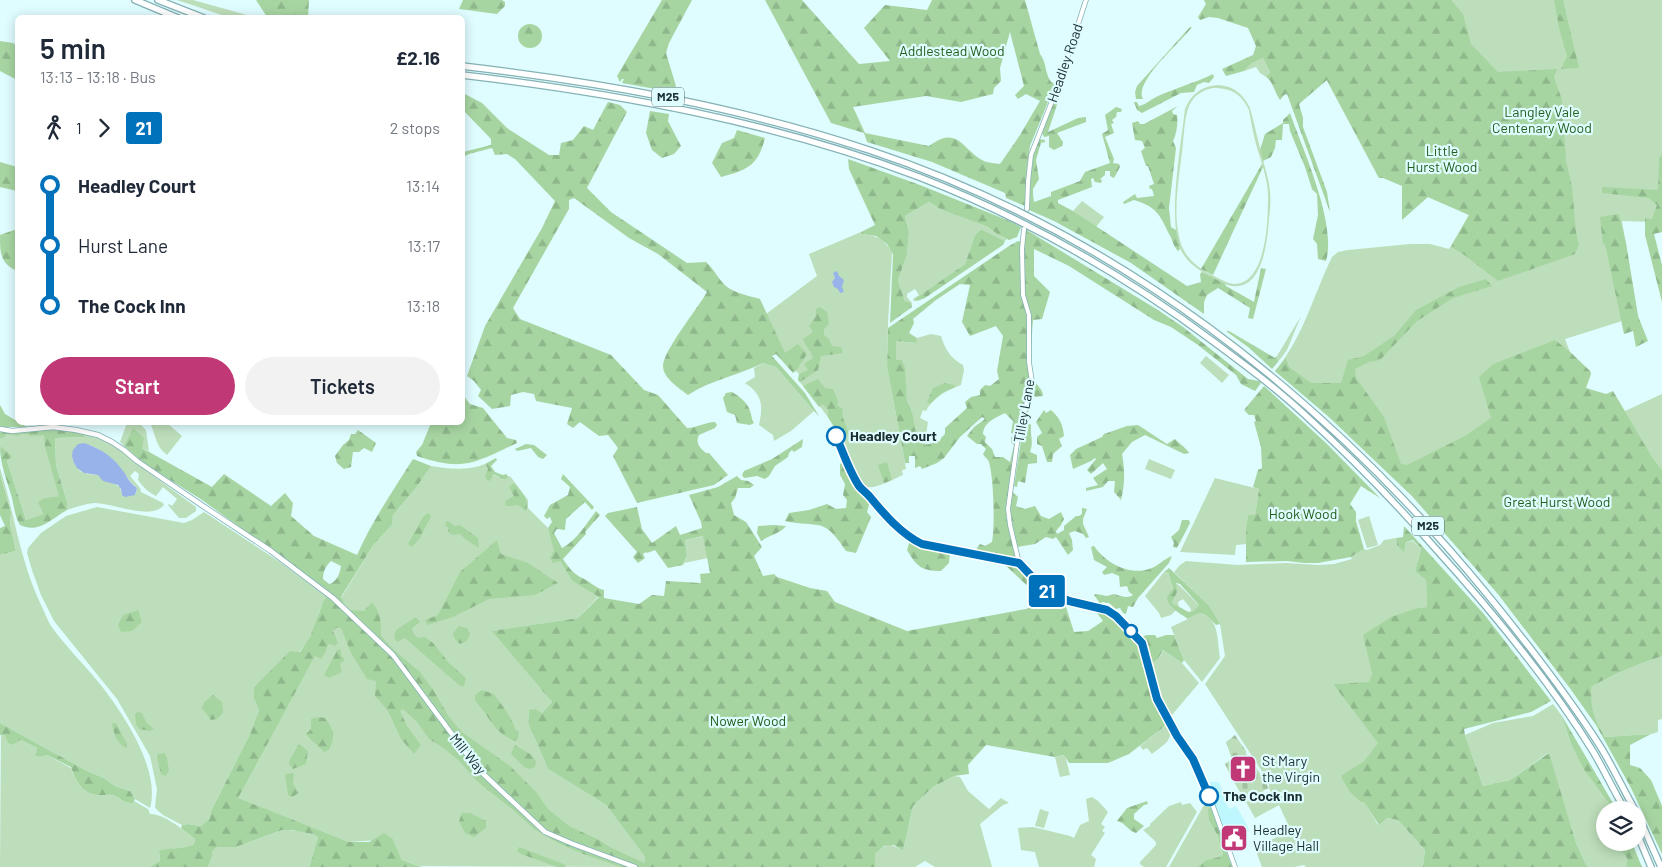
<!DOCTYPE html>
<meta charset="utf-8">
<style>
:root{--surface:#fff;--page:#f2f2f3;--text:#1f2937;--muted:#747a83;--accent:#c03876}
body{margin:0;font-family:Barlow,sans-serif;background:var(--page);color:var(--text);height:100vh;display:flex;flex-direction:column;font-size:19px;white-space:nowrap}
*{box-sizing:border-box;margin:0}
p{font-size:16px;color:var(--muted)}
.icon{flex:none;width:28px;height:28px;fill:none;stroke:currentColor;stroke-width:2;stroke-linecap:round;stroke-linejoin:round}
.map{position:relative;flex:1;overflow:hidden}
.sheet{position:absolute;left:15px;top:15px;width:450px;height:410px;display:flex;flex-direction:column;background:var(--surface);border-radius:8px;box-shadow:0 2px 12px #0003}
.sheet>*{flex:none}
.badge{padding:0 10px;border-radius:4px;font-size:18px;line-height:32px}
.controls{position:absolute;left:1596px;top:801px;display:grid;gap:10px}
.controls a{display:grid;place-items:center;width:50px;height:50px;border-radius:50%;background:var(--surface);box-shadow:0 2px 12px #0003;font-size:25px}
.map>.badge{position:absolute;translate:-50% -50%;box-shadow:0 0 0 2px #fff}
.legs{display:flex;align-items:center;gap:8px;height:55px;padding:0 25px;font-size:16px}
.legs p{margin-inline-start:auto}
.head{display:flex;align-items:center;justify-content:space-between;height:85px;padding:0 25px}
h1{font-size:28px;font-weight:600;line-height:38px}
.cta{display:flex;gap:10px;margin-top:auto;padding:10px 25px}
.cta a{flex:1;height:58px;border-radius:30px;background:var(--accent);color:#fff;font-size:20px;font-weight:600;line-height:58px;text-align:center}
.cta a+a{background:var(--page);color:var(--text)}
ul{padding:0 25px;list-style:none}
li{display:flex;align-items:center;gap:18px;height:60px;font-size:19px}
li i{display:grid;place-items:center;width:8px;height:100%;margin:0 6px;background:currentColor}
li i::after{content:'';width:12px;height:12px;margin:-6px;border:4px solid;border-radius:50%;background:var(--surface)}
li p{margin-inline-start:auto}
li:first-child i{background:linear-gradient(#0000 50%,currentColor 0)}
li:last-child i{background:linear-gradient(currentColor 50%,#0000 0)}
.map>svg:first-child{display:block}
.built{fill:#bef8fe}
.green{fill:#bddeba;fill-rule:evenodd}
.forest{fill:url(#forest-firs);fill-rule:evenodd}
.cemetery{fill:url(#cemetery-stones)}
.water{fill:#98b2ea}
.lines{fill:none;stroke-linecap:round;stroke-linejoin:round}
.tertiary-casing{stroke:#84b2b6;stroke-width:5.5}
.secondary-casing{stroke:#84b2b6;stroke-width:6}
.motorway-casing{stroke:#84b2b6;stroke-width:8}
.tertiary{stroke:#fff;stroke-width:4}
.secondary{stroke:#fff;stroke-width:4.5}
.motorway{stroke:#fff;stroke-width:5.5}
.line-1-casing{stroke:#fff;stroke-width:11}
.line-1{stroke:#0072bc;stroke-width:8}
.stop-1-dot{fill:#fff;stroke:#0072bc;stroke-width:2.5}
.labels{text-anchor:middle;stroke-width:4.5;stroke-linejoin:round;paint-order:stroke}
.shield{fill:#dffcfe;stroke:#556b6d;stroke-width:1}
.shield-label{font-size:12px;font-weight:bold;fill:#1a2d2f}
.park-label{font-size:14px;fill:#225f1e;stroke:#dffcfe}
.street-label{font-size:14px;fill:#1a2d2f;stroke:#dffcfe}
.stop-label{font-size:14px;font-weight:bold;fill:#1a2d2f;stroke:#dffcfe;text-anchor:start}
.poi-label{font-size:14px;fill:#1a2d2f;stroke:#dffcfe;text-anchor:start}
</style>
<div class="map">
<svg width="1662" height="867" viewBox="0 0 1662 867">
<defs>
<pattern id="forest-firs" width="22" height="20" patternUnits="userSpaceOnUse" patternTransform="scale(1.25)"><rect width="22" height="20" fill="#a7d5a2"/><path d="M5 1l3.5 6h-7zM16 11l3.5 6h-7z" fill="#8fb78c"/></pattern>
<pattern id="cemetery-stones" width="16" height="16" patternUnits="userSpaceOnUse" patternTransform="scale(1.25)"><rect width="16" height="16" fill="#bddeba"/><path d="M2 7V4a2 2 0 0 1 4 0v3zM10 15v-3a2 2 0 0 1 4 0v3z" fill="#a2bfa0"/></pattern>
</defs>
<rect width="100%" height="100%" fill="#dffcfe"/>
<path class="built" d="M1205,782H1219L1227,805L1230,809L1236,806L1246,823L1249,831L1242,837L1227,841Z"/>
<path class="green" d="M177,0H193L254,17H228Z
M1204,0H1662V232L1653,222L1622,221L1638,316L1565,339L1570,352L1590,371L1591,374L1573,382L1575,386L1625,411L1662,394V647L1569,687L1498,594L1412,496L1329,417L1275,371C1303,338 1313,296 1332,257L1338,252L1348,250L1410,244H1430L1449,249L1469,215L1421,194L1392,170L1379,178L1327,81L1256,11L1206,4Z
M1263,58L1270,72L1266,77L1260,73L1256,67L1244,71L1251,64Z
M1218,85C1234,86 1243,94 1250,108C1254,122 1257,137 1261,152C1264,165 1269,179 1270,192C1271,201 1270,210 1269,219C1267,246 1261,302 1220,282C1205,274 1187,265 1180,248C1168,217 1181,145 1185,109C1191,94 1202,86 1218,85ZM1213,88C1232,88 1241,94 1249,110C1251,122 1253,133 1256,144C1261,162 1269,181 1268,200C1268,222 1266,284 1234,284C1226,283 1217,277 1210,274C1197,267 1186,258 1181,244C1171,213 1180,175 1183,142C1186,118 1184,94 1213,88Z
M1082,201L1104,217L1096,227L1073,211Z
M929,202L942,210L988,227L1007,239L1005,241L981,229L975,235L965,264L916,299L917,301H914L913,299L919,295L915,289L907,294V297L912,303V307L910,302L905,301L898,280L907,255L909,232L905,216Z
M861,232L862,234C878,236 884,239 892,252L888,324L887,365L906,469L902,470L903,475C890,480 867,496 857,481L843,448L844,447C835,422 815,400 798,380L799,374L796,371L793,373L766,314L817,276L809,254Z
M1301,316L1287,350L1278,362L1277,356Z
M931,334L941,336C945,349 950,358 963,365L964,370L961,385C946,391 934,396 926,411L923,410L920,418L928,422L926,435L927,445H925L920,441L911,440L910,437L912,412L907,400L904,368L902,360H896V341L915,343L917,338Z
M1206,356L1229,375L1222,383L1200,363Z
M763,363L776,367L814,411L791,431L774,441L773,435L759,425C763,405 763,395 745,383L755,377L754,368Z
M127,423H139L146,430L149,451L142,448L133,429L124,446L120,442Z
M150,423H167L182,436L167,455C155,446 156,435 150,423Z
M44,430L46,447L60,496L44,498L40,507L43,514L26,520L7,461L11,456L0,446V432Z
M85,434L107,441L117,446L137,464L196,507V511L186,518H179L168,505L169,504L172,506L177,499L163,487L156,496C148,492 143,487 138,480L139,474L135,471L130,476L140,488L141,492L163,503L164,505C151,521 113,503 94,503C85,504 76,507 67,510V502L56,465L55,438L84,437ZM90,445C103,451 114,458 122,470C129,479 128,480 137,488L135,495H122L120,487L98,475L88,474L80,471L74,463Z
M1149,459L1175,470L1171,479L1145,469Z
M485,464L490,473L505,480L510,476L528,500V508L548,528L551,535L554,551L572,581L599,596L578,618L493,631L552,702L542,713L529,710L528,723L548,769L606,805L645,857L644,867L418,866L402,860L393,839L349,842L237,798L341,608L345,604L341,598L374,544L392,525L393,515L416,488L431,466C449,469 468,471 485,464Z
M0,468C15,515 20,563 43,609C45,614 48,621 51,626C66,647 84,664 100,684C123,713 161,770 150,808L135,799L130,791L115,786L104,778L87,771L0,723V555L16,551L10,524L11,512L0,474Z
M1215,478L1259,489L1255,515H1248L1246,544L1236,545L1235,555L1180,552Z
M97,507L184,523L192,520L204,512L280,562L327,597C318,608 317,624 310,637C300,658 272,671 254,687V699L259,710L250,734L211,811L209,821L201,826L188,824L182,825L163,815L157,810L155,807L157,789L150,756L117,699L54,621L41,595L32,570L27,553L28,548L41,533L66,516Z
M1369,516L1378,545L1367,548L1358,520Z
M704,536L708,558L684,563L687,555L685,540Z
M1396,538L1397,545L1404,551L1406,542L1413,541L1421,549L1415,571L1426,579L1427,607L1417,608L1364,635L1372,674L1369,683L1333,684L1379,743L1364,761L1343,775L1364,801L1378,825L1387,818L1398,820L1425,850L1423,867H1306L1304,865L1294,867H1262L1256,851L1268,847L1266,842L1291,831L1279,805L1255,818L1245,800L1263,791L1266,796L1271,792L1269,788V782L1205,684L1225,656L1220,624L1207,605L1174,572L1180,565L1186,561L1238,565L1286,563L1319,565L1334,564L1352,559L1351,557L1364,549L1367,550L1380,545L1384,540Z
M1164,572H1168L1173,590L1167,596L1171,607L1176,610L1171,615L1161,618L1159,613L1145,596Z
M1175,583C1182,586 1192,599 1199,605L1195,610L1190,612L1191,609L1183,599L1178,602L1179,607L1174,606L1172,602Z
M1195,613C1220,613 1217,640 1220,658L1202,682L1184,660L1171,627L1188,619Z
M1163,650L1182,663L1199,683L1171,716L1158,696L1150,666L1161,655Z
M1662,656V719L1658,720V732L1651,734L1605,737C1593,718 1592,709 1590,687C1613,674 1637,665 1662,656Z
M1553,704L1562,716L1570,741L1614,810H1605V842L1622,843L1621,851L1627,858L1626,867H1587L1576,843L1548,753L1510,780L1483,786L1465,735L1493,723L1533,716Z
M1169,723C1174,741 1165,744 1152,754L1147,748L1143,750L1140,746Z
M1,734L5,735L13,745L21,740L37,748L35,754L40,757L47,755L71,768C75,780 81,792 96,795C101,796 107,794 112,795C122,797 120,803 133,803L134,801L148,809L150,814C163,813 185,831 195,839L194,844C183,850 170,847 159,852L160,861L149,867H0Z
M1065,755L1070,775L1060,777L1055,757Z
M954,776L960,777L968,791L989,809L1001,798L1009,803L1003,805L980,824L992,867H935L925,861L915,867H875V854C887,843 890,843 903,851L913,806L933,787Z
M1092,797L1098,801L1108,812L1101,824L1105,827L1102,831L1105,833L1091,855L1096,859L1094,867H1039L1035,852L1021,850L1018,828L1033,827L1070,836L1074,838L1080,825L1089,821L1086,799Z
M1181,802L1182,805L1190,803L1197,812L1166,867H1144L1140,864V862L1156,845V842L1143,830L1150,826V824L1169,806Z
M1208,802L1211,808L1209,821L1218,836L1219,843L1223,854L1219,857L1206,860L1197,867H1169L1204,805Z
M1040,809L1049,812L1044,828L1035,826Z
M282,830C294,830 307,831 318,837L309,867H208L212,857V852L217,847H236Z"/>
<path class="forest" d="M256,0H309L308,17H267Z
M463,0H502L505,2V6L497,14L459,9Z
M662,0H692L669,43L666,53L676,86L672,92L622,83L624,79H622L620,82L617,76Z
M765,0H802L859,64L890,61L864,28L885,5L927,10L932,0H1025L1040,54C1048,64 1044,78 1055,85L1030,146L1027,167L1025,206L1006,198L1005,193L932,162L867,142L864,133L831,123ZM1010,32L1024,86L1015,95L1018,99L1026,94L1040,101L1020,135L1000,164C995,163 988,163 984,161C962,150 958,124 929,146L865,133L853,107L926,96L961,102L993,94L994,88L1001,81L1000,68Z
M1204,0H1451L1463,14L1471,44L1498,72L1557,69L1554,77L1562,100L1566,160L1572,187L1576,232L1579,245L1575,254L1498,281L1463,254L1451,247L1469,215L1428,197L1402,220V186L1383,178H1379L1327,80L1299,104L1303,118V127L1327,192L1330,212L1287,94L1284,95L1280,100C1275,93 1272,80 1266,77L1270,72L1263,58L1251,64L1244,71L1226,76L1222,69L1253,55L1256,46L1248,28L1218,18L1209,17L1200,20L1198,17L1206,4Z
M1554,0H1563L1579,68L1561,69L1567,56L1559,28Z
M518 36a12 12 0 1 1 24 0a12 12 0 1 1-24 0Z
M1190,27H1192C1181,42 1133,82 1143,99H1136L1135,92L1137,86Z
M0,41L13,43L17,46V80L0,71Z
M1213,74L1214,77L1209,83L1204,82L1197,85L1194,92L1181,93L1142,113L1137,110L1134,102H1137L1139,106C1145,105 1150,100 1156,97C1175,88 1195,83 1213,74Z
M1064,75L1065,81L1048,132L1078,118L1086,117V122L1057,133L1063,142L1062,146L1054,150L1049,147V136L1044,137L1042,133Z
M463,93L482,103L507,128L549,155H559L561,143L573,140L584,126L593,130L608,102L620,105L627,112L587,188L611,212L687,263L706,262C715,270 718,279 726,286C734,293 750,296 760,299L785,353L798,344L807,354L798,368L793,373L776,354L772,356L805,393L819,416L814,411L776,367L763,363C739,375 711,380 688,395C679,388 663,378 663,366C663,351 698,308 707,292L658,254L629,238L574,198L569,200V209L513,308L520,319L611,355L644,390L658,395L687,428C697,428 705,422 715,422L717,425L715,428L699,435C695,443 700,448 706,453H709L728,475L714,485L637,503L613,456L618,448L608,435L599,436L580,422L573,428L567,424L572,408L536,401L534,394L523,392L511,395L510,406L492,409L478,396L481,390L474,381L467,376L485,326L542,228L555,201L515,159L507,154L495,155L492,148L469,154L463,157V152L491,145V139L463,110Z
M1178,106L1172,111L1173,114L1177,115C1178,123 1177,133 1173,141L1176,148L1169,208L1171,227L1176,230L1180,249L1178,251C1173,246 1173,240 1169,234C1159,213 1156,207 1134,200L1124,204L1123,202L1135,194L1137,198L1154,196L1152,189H1150L1149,186L1154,184L1148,166H1146L1141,151L1145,148L1142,141L1135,140L1132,123L1138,121L1140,124H1144Z
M1116,107L1122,109L1121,112H1117L1116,117L1112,120L1114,123L1111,124L1114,133L1105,137L1114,159L1113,163L1119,164L1120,167L1114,178L1110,176V171H1105V175L1100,179L1102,180L1101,183L1095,182L1093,178L1091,179L1092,187L1058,200V203L1073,211L1187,286L1201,282L1200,274L1202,272L1225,284L1226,286L1254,302L1261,268L1266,269L1253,319L1248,318L1250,308L1218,288L1207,295L1204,302V314L1131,263L1054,221L1029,210L1032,155L1039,139L1045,140V142L1041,143L1036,160L1039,179L1033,189V195L1034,202L1051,196V192L1080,181L1085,172L1110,163L1102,134L1108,130L1105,115Z
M650,111L669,114L668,121L681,146L674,154L662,158L652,150L646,133Z
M1290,113C1303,150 1337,224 1326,261L1318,259L1317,244L1313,239L1318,215L1317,194L1312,189L1305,167L1290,131L1289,124H1283L1282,140H1276L1275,148L1271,157L1263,161L1260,150L1265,134L1283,123V120Z
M737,130L765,138C758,166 747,170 721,177L712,163L722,143L734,138Z
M1662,154V232L1654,234L1662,265V302L1645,235V218L1652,219L1657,205L1649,198L1602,193V187L1658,190L1659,159Z
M848,159L920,185L1012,222L1021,227L1017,237L1009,240L996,233L988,227L942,210L929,202L905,216L909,232L907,255L898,280L905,301L910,302L912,307L890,323L893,254L887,244L876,236L862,234L861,232L875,225L849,169Z
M0,162L17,167V191L0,187Z
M1262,164L1263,167L1213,275L1201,269Z
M1619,214L1626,243L1638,316L1648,341L1636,347L1633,331L1624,334L1605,244L1603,245L1600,217Z
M17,229H18L17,271C0,263 0,253 0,235Z
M981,229L1005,241L1003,245L925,298L917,301L915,299L965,264L975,235Z
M1025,229L1158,310L1183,327L1248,379L1259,381L1261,383L1255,391L1241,384L1236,375L1198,345L1171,327L1154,320L1069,266L1034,249V276L1050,292L1042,319L1033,320C1032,333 1029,368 1034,379C1036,386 1043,388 1043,396L1035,397L1032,392L1028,391L1021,399L1025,403L1017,434L1011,433L1013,421L1005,413C995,418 984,422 983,434L986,437L985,442L992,449L995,457H1003L1010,462L1014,445L1011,442V437H1015L1017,440L1006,509L1007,521L1016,558L1015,560L977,553V548L980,544L985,546L992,542C995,528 994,472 988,460C986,458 984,456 983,454L986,449L981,444H977L967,436L974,427L985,419L982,417L960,437L944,458L937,463L922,469L920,466L915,468V456H909V463H905L887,366L888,328L1009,246L1018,241L1023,242ZM960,284L970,285L962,322L970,336L996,326L1003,336L997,371L999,379L990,386L985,385L980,390V395L971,397L965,402L967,408L945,428V434L941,438L940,441L925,445L920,441L911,440L910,437L916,432L912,412L907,400L905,368L902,360H896V341L916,343L917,338L909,333L914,323L913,319L936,300Z
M1486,279L1492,286L1453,298L1417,321L1380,360L1369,362L1355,369L1356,378L1384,417L1401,464L1407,465L1465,436L1491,418L1479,377L1493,364L1555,340L1568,350L1590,371L1591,374L1586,388L1606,394L1613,391L1653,459L1662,470V656C1637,665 1613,674 1591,687C1591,708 1594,720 1605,737L1651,734L1630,745V765L1640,768L1651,780L1662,806V854L1631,788L1596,725L1569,687L1498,594L1412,496L1329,417L1275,371L1286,358L1289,367L1311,383H1341L1348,360L1364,356L1394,336L1416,310L1459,287Z
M820,307L827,312L829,324L824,329V335L829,339L832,346L841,347L843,353L821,356L818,370L800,382L798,380L799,374L808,370L804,364L813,358C811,350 805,347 803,339L813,332L809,326L816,316V309Z
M1226,331H1229L1275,358L1277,356L1278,362L1272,369L1248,347Z
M818,379L825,388L833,389L838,401L837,405L843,409L842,415L849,434L840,437L828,417V410L823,404L819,407L803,386Z
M945,383L954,385L955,387L942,393L930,404L927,402L933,388Z
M1264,386L1326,443L1380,498L1361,486L1350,504L1356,512V521L1364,549L1351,557L1318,563H1304L1287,561L1246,562V529L1248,515H1255L1259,489L1253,487L1258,470L1262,468L1261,447L1254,422L1256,421L1254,415H1249L1244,410Z
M732,392C739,396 748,403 750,411C752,416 751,418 754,423L750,425L737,423L735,415L727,412L723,398L726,393Z
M463,395L470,404L483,408L507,438L516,440L517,443C474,463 464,472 417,456L416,452L422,445L431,423L462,422Z
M0,405L5,414L27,427H0Z
M1026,408H1029L1027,421L1031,425C1030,436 1034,442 1030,452L1037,455V463L1028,464L1025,483L1018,481L1017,487L1014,486Z
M1044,410L1046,413L1051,410C1060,418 1063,425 1064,436L1059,439L1062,446L1053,454L1052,462H1047L1042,446L1037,444V437L1042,433L1036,422Z
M1138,425L1167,444L1175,439C1179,444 1187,448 1189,453L1184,454L1145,435L1132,442L1122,454C1125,470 1125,484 1121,500L1114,492L1115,481H1108L1103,487L1086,491V488L1098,485L1093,478L1107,469L1103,463L1091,474L1087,470L1096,459L1095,458L1091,461L1073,469L1070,455L1076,449L1102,437L1104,434L1127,426Z
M133,428L144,438L142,448L212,487L224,474L271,506L285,493L293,503L291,516L314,536L357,555C372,521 393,491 413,459L431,466L416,488L393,515L392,525L374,544L341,597L345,604L342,608L346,612L352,610L364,611L372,602C381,613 381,622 381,636L394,650L420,672L434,691L449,717L462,732L510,766L536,792L548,809L569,826L599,840L610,847L644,863L645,857L606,805L548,769L528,723L529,710L535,709L542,713L552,702L492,631L578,618L599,597L572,581L560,561L553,563L550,558L554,551L548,528L552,522L550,517L547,519L544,516L550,505L568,495L570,487L561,479L563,474L594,507L592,510L585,502L566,519L565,530L557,529L554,533L562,548C576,541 587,523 596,511L600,515L585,532L586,534L563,559C570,570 575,575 586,580C593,584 596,588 604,590V598L639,604L652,595L664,596L666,581L701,583L700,574L710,573L703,536L685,540L687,555L683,565L668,568L655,550L647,553L646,552L643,554L645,558L638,563L633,557L637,552L605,516L608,513L637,507L642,529L652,543L676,526L680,535L702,528L701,522L689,495L718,487L737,476L741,480L748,481L754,485L750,488H738L735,498L731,503L734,515L746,522L762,547L754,556L763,576L774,574L777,577L810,588L827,591L835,602L907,631L1026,609L1037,605L1034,592L1004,564L1017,565L1029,576L1035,574L1051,587L1048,593L1062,600L1063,605L1066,607L1074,632L1088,631L1103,621L1097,613L1098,609C1114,615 1125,626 1136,639L1147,635H1155L1157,638L1166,635H1174L1184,660L1182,663L1163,650C1160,657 1154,664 1146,667L1157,704L1169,723L1129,754L1108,763H1069L1064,755L1055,757L986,745L968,765L969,774L954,776L933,787L913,806L903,851L894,845L884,846L875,854V867H621L583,854L558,843L534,829L512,809L479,783L458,760L442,747L429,739L417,722L403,709L400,711L407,726L421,745L414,754L401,739L388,711L375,696L376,681L367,679L351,653L341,628H336L333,631L338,643L335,646L331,644H328L325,653L321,659L315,656L238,798L349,842H369L384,833L393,839L402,860L418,866L423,867H309L318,837L312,834L292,830H282L236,847H217L212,852V857L208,867H149L160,861L159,851C170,847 183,850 194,844L195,839L181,828L182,825L188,824L201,826L209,820L211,811L250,734L259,710L254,699V687L290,651L300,652L310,637L323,602L330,592L202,500L142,462L124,446ZM331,561L341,566C340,573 337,582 329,584L323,579C323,571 326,566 331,561Z
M44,430H63L85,434L84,437L55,438L56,465L67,502V510C51,519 39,534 20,525C15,517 14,507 12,498C7,480 0,465 0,446L12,456L7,461L26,520L43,514L38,502L44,498L59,496L45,447L44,435L30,436L28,434H22L17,436L7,434L3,438H0V432Z
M358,430L376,443L372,452L364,448L359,452H353L351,467L344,469L337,463L335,456L343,445L349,440L351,434H355Z
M803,439L802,447L794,452L792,450L789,453L788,457L775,466L769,476L765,479L757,476L744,478L742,475L744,471L772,459Z
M526,444L534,445L547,455L543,459L538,457L531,448L517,451L515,449Z
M496,458L497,460L491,466L495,472L503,475L506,474L509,477L505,480L493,474L491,480L488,481L485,477L488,469L485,464Z
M844,461L857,488L870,501L867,512L871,517L856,553L846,551C839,541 830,526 817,525C806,523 796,524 785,521L789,513L809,510L827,504L836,509L846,508L847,500L843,495L845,484L840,475V464Z
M887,462L892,480L884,483L878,465Z
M0,474L11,512L10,524L16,551L0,555V528L5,526L0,515Z
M514,483C521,492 530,499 526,511L518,505L512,506H506L505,501L514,496L509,487Z
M1013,492L1018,497L1016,506L1025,509L1035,506L1041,516L1049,519L1061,512L1064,519L1061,525L1056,531L1057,534L1064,530V526L1076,516H1079L1082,514V508L1087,509L1083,519V524L1089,537L1086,538L1083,534L1075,531L1069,533L1072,540L1073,550L1068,555L1056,537L1053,539L1046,537L1035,544L1017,547L1010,510Z
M428,513L431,515L430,518L420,538L412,547L408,544L423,517Z
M1182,520H1189L1190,523L1177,548L1173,547L1174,543L1171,537L1179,530Z
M448,521L455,526L460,525L478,538L479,548L465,539L460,534L452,535L448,531V527L445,526L446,522Z
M774,525L786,526C781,533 768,536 761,541L757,533L758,526Z
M1404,526L1484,614L1551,701L1531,712L1464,729L1465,735L1483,786L1510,780L1549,753L1576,843L1587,867H1423L1425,850L1398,820L1387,818L1379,825L1364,802H1361L1350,792L1342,779V775L1364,761L1378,743L1333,684L1369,682L1372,674L1363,635L1391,617L1417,608L1427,607L1426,580L1415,571L1421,549L1413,540L1406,542L1404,552L1397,545L1396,538L1403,537Z
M497,540L501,554L528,563L558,583L535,595L489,599L453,617L427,625L425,620L438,615L460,572Z
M910,540L919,545L950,551L949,563L941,571C922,571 917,567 907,550Z
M1094,546C1106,563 1130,577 1152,568C1159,565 1164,559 1172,556L1169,563L1138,598L1133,607L1128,606L1126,614L1123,613L1120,608L1116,609L1109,603L1102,602L1101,605H1098L1099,602L1094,595L1096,594L1107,596L1114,594C1121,596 1127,599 1133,595L1129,592L1127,586L1120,587L1119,576L1112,573L1104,575L1102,572L1107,567L1094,560L1091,547Z
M1169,568L1209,606L1220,624L1216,625C1206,614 1201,609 1188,619C1179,612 1167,608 1167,596L1173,589L1168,572H1164ZM1176,583L1180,584L1199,605C1188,619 1187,608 1174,605L1172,602L1177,592Z
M138,610L142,622L132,631L121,632L118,625L123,615Z
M416,617L420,622L412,628L414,634L418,638L425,637L433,643L449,663L466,678L464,686H460L405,638L397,642L394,638L396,630Z
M459,626L467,628L470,634L467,641L460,644L454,638L453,633Z
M338,649L341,650V655L345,660L340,664L342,672L329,678L324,675Z
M482,690L494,694C501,705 512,716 515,729L519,732L518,739L515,741C498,734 495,727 485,713C482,709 478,705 475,700V695Z
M213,695L222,702L223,713L217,719L211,720L202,708L204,702Z
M137,712L142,713L146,722L154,729L150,731L139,729L136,724L135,715Z
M1562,716L1617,810H1614L1583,768L1570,741Z
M318,717L325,718C334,731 336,735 329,750L324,752C318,745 311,741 306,734L311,729V719Z
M0,723L87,771L104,778L115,786L130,791L135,799L133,803C120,803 122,797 112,795C107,794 101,796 96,795C81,792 75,780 71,767L47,755L40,757L35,755L37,748L21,740L13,745L8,743L5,735H0Z
M112,723H116L127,744L126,748C117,744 113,732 112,723Z
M299,744L308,751L306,764L293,769L289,764L290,759Z
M515,745L530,754L536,761L535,767L529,769L524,767L511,754Z
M165,753L167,758L169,771L165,776L161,774L157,757L158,754Z
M294,773L293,784L299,793L292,797L288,795L285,774Z
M1147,801L1148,804L1144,805L1134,814V819L1144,826L1136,833C1127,830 1126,823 1117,821L1127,808Z
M1211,808L1232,867H1197L1206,860L1219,857L1223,854L1219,843L1218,836L1209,821L1208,809Z
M462,813H470L486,821V828L474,837L465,833L459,821Z
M1622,843H1632L1642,867H1626L1627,858L1621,851Z
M519,847L566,865L565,867H557L521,854L517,851Z"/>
<path class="cemetery" d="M1235,735L1246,751V754L1249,756L1269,788L1245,800L1232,779L1225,764L1232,759L1226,742Z"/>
<path class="water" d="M837,271L839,276L844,280L842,287L844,292L840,293L838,289L834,287L832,282L835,278L833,273Z
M84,443C99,448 111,455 120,467C128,476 127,481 137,488L135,495L125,497L122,495L121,489L118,485L103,481L98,475L84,473L77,468L74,463L72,456L73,450L78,444Z"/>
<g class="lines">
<g class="tertiary-casing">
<path id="tertiary" d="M1027,209L1028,182L1031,155L1059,83L1086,0
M1024,229L1022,249L1023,295L1029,315V362L1032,382L1018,436L1008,509L1010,525L1019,563L1037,582L1050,593L1069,601L1107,610L1116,616L1142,643L1157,699L1169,718L1177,736L1193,759L1210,798L1235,867"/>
</g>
<g class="secondary-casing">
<path id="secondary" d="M0,429L12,431L53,427L76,430L98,435L112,442L124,450L137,461L203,506L271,551L333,598L393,655L478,769L545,832L573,844L635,867"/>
</g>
<g class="motorway-casing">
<path id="motorway" d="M135,0L178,18
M158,0L204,18
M462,66C599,82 737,106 869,150C1116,232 1323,394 1487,594C1527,643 1566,693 1600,746C1613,767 1623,789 1635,810
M462,75C616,93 774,122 919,177C1025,218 1123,274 1214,342C1245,365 1276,388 1304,414C1350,456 1394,501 1435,548C1492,611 1549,680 1594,753C1605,772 1614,791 1625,810
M1638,815L1661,867
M1638,836L1651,867"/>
</g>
<use href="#tertiary" class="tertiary"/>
<use href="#secondary" class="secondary"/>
<use href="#motorway" class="motorway"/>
</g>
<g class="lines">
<g class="line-1-casing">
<path id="line-1" d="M836,436C843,452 849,471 859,486C862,490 867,493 870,497C884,514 901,534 922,544L1019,563L1037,582L1050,593L1069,601L1107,610L1116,616L1142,643L1157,699L1177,736L1193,759L1209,796"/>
</g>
<use href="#line-1" class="line-1"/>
</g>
<defs>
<g id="church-square" transform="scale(1.4375)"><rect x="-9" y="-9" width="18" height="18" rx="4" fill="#c03876" stroke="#dffcfe"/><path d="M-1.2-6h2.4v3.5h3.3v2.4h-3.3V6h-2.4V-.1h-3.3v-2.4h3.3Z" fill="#fff"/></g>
<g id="civic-square" transform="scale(1.4375)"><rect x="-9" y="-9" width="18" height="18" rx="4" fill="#c03876" stroke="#dffcfe"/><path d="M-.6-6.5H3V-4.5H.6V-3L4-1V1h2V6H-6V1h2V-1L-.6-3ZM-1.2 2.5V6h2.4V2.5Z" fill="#fff"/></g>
</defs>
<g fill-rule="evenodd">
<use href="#church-square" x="1243" y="769"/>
<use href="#civic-square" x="1234" y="838"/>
</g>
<g class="stop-1-dot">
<circle cx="836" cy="436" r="9"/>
<circle cx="1131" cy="631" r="6"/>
<circle cx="1209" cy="796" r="9"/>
</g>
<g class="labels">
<g class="shield">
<rect x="652" y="87.5" width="32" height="19" rx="4"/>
<rect x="1412" y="516.5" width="32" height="19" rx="4"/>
</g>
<g class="shield-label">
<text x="668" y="101">M25</text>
<text x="1428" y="530">M25</text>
</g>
<g class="park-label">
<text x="952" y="56">Addlestead Wood</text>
<text x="1542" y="117">Langley Vale<tspan x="1542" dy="16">Centenary Wood</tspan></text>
<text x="1442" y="156">Little<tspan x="1442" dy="16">Hurst Wood</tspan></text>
<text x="1557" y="507">Great Hurst Wood</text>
<text x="1303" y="519">Hook Wood</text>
<text x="748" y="726">Nower Wood</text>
</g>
<g class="street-label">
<text transform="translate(1065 63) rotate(-71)" y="5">Headley Road</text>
<text transform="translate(1024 411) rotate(-80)" y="5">Tilley Lane</text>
<text transform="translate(468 754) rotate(51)" y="5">Mill Way</text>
</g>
<g class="stop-label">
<text x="850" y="441">Headley Court</text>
<text x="1223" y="801">The Cock Inn</text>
</g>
<g class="poi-label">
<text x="1262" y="766">St Mary<tspan x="1262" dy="16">the Virgin</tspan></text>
<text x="1253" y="835">Headley<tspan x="1253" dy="16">Village Hall</tspan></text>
</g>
</g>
</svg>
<div class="controls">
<a><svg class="icon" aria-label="layers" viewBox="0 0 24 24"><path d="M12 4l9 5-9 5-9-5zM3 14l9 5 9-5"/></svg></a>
</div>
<b class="badge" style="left:1047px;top:591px;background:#0072bc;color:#fff">21</b>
<section class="sheet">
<div class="head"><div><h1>5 min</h1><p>13:13 – 13:18 · Bus</p></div><b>£2.16</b></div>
<div class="legs"><svg class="icon" aria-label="walk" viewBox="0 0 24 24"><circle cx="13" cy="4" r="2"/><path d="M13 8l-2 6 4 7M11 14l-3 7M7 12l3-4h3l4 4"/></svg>1<svg class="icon" aria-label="forward" viewBox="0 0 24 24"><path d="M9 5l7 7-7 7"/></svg><b class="badge" style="background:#0072bc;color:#fff">21</b><p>2 stops</p></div>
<ul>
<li><i style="color:#0072bc"></i><b>Headley Court</b><p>13:14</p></li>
<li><i style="color:#0072bc"></i><span>Hurst Lane</span><p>13:17</p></li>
<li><i style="color:#0072bc"></i><b>The Cock Inn</b><p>13:18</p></li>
</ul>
<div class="cta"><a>Start</a><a>Tickets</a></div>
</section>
</div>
